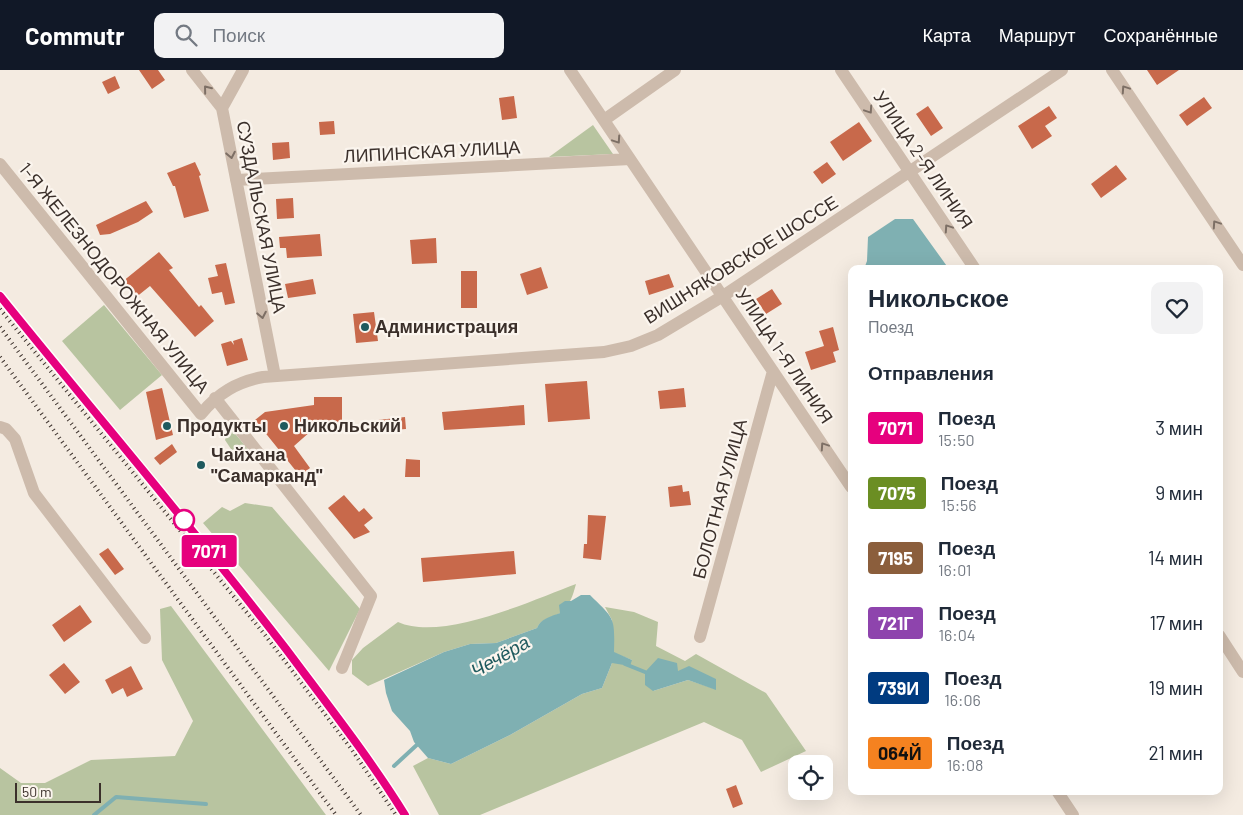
<!DOCTYPE html>
<html lang="ru">
<meta charset="utf-8">
<style>
:root{--surface:#fff;--page:#f2f2f3;--text:#1f2937;--muted:#747a83;--accent:#111827}
body{margin:0;font-family:Barlow,sans-serif;background:var(--page);color:var(--text);height:100vh;display:flex;flex-direction:column;font-size:19px;white-space:nowrap}
*{box-sizing:border-box;margin:0}
p{font-size:16px;color:var(--muted)}
.icon{flex:none;width:28px;height:28px;fill:none;stroke:currentColor;stroke-width:2;stroke-linecap:round;stroke-linejoin:round}
.map{position:relative;flex:1;overflow:hidden}
.details{position:absolute;left:848px;top:195px;width:375px;height:530px;display:flex;flex-direction:column;background:var(--surface);border-radius:10px;box-shadow:0 5px 20px #0002}
.details>*{flex:none}
.badge{padding:0 10px;border-radius:4px;font-size:18px;line-height:32px}
.tools{position:absolute;left:788px;top:685px;display:grid;gap:10px}
.tools a{display:grid;place-items:center;width:45px;height:45px;border-radius:10px;background:var(--surface);box-shadow:0 5px 20px #0002;font-size:25px}
.scale{position:absolute;left:15px;bottom:12px;width:86px;box-sizing:border-box;padding-left:5px;border:2px solid #3b302b;border-top:0;font-size:14px;line-height:18px;white-space:nowrap;color:#3b302b;-webkit-text-stroke:4px #fbf5ee;paint-order:stroke}
.map>.badge{position:absolute;translate:-50% -50%;box-shadow:0 0 0 2px #fff}
h2{padding:0 20px;font-size:19px;line-height:45px}
.round{display:grid;place-items:center;flex:none;width:52px;height:52px;border-radius:10px;background:var(--page)}
.head{display:flex;align-items:center;justify-content:space-between;height:85px;padding:0 20px}
h1{font-size:24px;font-weight:600;line-height:38px}
ul{padding:0;list-style:none}
li{display:flex;align-items:center;gap:15px;height:65px;padding:0 20px}
li div{flex:1}
li b{display:block;font-size:19px}
li em{font-style:normal}
li .badge{min-width:55px;font-weight:700;text-align:center}
header{display:flex;align-items:center;gap:30px;box-sizing:border-box;height:70px;padding:0 25px;background:var(--accent);color:#fff}
header strong{font-size:24px}
nav{display:flex;gap:28px;margin-inline-start:auto;font-size:18px}
.search{width:350px;height:45px;background:var(--page);display:flex;align-items:center;gap:12px;box-sizing:border-box;padding:0 18px;border-radius:10px;color:var(--muted);font-size:19px}
.map>svg:first-child{display:block}
.green{fill:#b8c4a0;fill-rule:evenodd}
.water{fill:#7fb0b2}
.lines{fill:none;stroke-linecap:round;stroke-linejoin:round}
.stream{stroke:#7fb0b2;stroke-width:4}
.building{fill:#c8694b}
.minor{stroke:#cdbbac;stroke-width:12}
.rail{stroke:#3b302b;stroke-width:4;stroke-dasharray:1 4;stroke-linecap:butt}
.oneway{stroke:#7d6f65}
.line-casing{stroke:#fff;stroke-width:11}
.line{stroke:#e6007e;stroke-width:8}
.poi-dot{fill:#1f5a5e;stroke:#fbf5ee;stroke-width:2}
.stop-dot{fill:#fff;stroke:#e6007e;stroke-width:2.5}
.labels{text-anchor:middle;stroke-width:4.5;stroke-linejoin:round;paint-order:stroke}
.street-label{font-size:18px;fill:#3b302b;stroke:#fbf5ee}
.poi-label{font-size:18px;font-weight:bold;fill:#3b302b;stroke:#fbf5ee;text-anchor:start}
.water-label{font-size:19px;font-style:italic;fill:#1f5a5e;stroke:#fbf5ee}
</style>
<header>
<strong>Commutr</strong>
<div class="search"><svg class="icon" aria-label="search" viewBox="0 0 24 24"><circle cx="10" cy="10" r="6"/><path d="M15 15l6 6"/></svg>Поиск</div>
<nav><a>Карта</a><a>Маршрут</a><a>Сохранённые</a></nav>
</header>
<div class="map">
<svg width="1243" height="745" viewBox="0 0 1243 745">
<rect width="100%" height="100%" fill="#f4ebe1"/>
<path class="green" d="M593,55L613,84L549,87Z
M104,235L162,305L120,340L62,271Z
M233,361L251,383L248,390L239,391L225,370L227,363Z
M245,433L272,437L360,539L329,601L203,453L222,437L230,441Z
M576,514C573,525 570,536 560,543C552,548 541,548 537,558L496,573L470,574L444,582L368,616L352,604V590L363,578L398,552C442,572 533,530 576,514Z
M171,536L326,745H0V698L21,713H45L91,690L175,686L193,651L162,590L160,539Z
M605,537L634,542L658,552L656,576L685,591L696,584L766,623L806,681L761,702L742,670L704,652L480,745H439L413,696L428,688L451,694L510,665L582,624L602,618L612,593L632,590L614,583L612,550ZM678,601L715,619L688,610L653,621Z"/>
<path class="water" d="M895,149H913L949,199H864L867,191L868,167Z
M581,525H590C614,549 615,546 614,582L632,590L630,596L612,593L602,618L582,624L510,665L451,694L428,688L414,672L410,661L392,641L386,623L384,610L444,582L470,574L496,573L537,558C540,549 552,546 560,543L559,535L565,531H571Z
M658,588L677,593L678,601L689,596L716,609V620L688,610L653,621L645,615V602Z"/>
<g class="lines">
<path class="stream" d="M625,594L645,602
M394,696L420,672
M94,745L116,727L206,734"/>
</g>
<path class="building" d="M139,0H158L165,10L152,19Z
M1147,0H1179L1157,15Z
M115,6L120,18L108,24L102,12Z
M514,26L517,48L502,50L499,28Z
M1204,27L1212,38L1187,56L1179,45Z
M928,36L943,58L931,66L916,44Z
M1049,36L1057,48L1045,56L1052,66L1032,79L1018,56Z
M334,51L335,64L320,65L319,52Z
M859,52L872,71L843,91L830,72Z
M289,72L290,88L273,90L272,73Z
M195,92L201,105L199,106L209,141L184,148L175,116H173L167,103Z
M827,92L836,104L822,114L813,102Z
M1116,95L1127,109L1101,128L1091,114Z
M293,128L294,148L277,149L276,129Z
M146,131L153,142L138,152L110,164L100,165L96,155Z
M320,164L322,186L287,188L286,178H280L279,167Z
M436,168L437,193L412,194L410,170Z
M159,182L173,198L169,200L199,237L201,235L214,251L195,267L150,216L135,228L122,212Z
M226,193L235,233L225,235L222,222L212,224L208,208L218,206L215,195Z
M541,197L548,218L527,225L520,204Z
M461,201H477V238H461Z
M669,204L674,217L649,225L645,211Z
M313,209L316,224L288,228L285,214Z
M772,219L782,234L766,244L756,229Z
M374,242L378,271L356,273L353,244Z
M833,257L839,280L833,282L836,292L811,300L805,282L824,276L819,261Z
M242,268L248,290L227,296L221,274L231,271L234,275L233,271Z
M587,311L590,349L548,352L545,314Z
M162,318L173,365L156,370L146,322Z
M684,318L686,337L660,339L658,321Z
M314,327H342V362L311,361L294,376L310,398L300,406L255,350L265,342L314,335Z
M524,335L525,355L444,360L442,342Z
M405,347L406,359L380,361L378,350Z
M172,374L177,382L160,395L154,388Z
M406,389L420,390V407H405Z
M682,415L683,422L689,421L691,435L670,437L668,417Z
M344,425L359,442L364,438L373,448L364,455L370,462L354,469L328,438Z
M588,445L606,446L601,490L583,488L584,474H587Z
M108,478L124,499L115,505L99,484Z
M514,481L516,504L423,512L421,488Z
M80,535L92,552L64,572L52,555Z
M64,593L80,612L65,624L49,605Z
M131,596L143,619L127,627L123,618L112,624L105,610Z
M736,715L743,734L733,738L726,719Z"/>
<g class="lines">
<path class="minor" d="M192,0L222,38
M243,0L222,38L275,306
M570,0L851,417
M841,0L975,199
M1112,0L1243,195
M604,50L675,0
M0,94L201,344C218,323 237,312 263,307L604,282L631,276L658,265L723,226L1062,0
M236,110L630,89
M215,328L371,526L342,598
M0,357L6,359L15,369L34,423L145,568
M1219,565L1243,602
M700,567L773,301
M1057,721L1073,745"/>
<path class="rail" d="M0,226C95,344 194,459 286,579C327,633 370,687 405,745
M0,239L265,565L352,680L396,745
M0,257L361,745
M0,287L336,745"/>
</g>
<defs><path id="oneway-chevron" d="M-2-3.5L2.5 0L-2 3.5" fill="none" stroke-width="1.6" stroke-linecap="round" stroke-linejoin="round" transform="scale(1.25)"/></defs>
<g class="oneway">
<use href="#oneway-chevron" transform="translate(207 19) rotate(-129)"/>
<use href="#oneway-chevron" transform="translate(1125 19) rotate(-124)"/>
<use href="#oneway-chevron" transform="translate(869 40) rotate(56)"/>
<use href="#oneway-chevron" transform="translate(617 70) rotate(56)"/>
<use href="#oneway-chevron" transform="translate(231 85) rotate(79)"/>
<use href="#oneway-chevron" transform="translate(1216 154) rotate(-124)"/>
<use href="#oneway-chevron" transform="translate(948 158) rotate(-124)"/>
<use href="#oneway-chevron" transform="translate(262 245) rotate(79)"/>
<use href="#oneway-chevron" transform="translate(824 376) rotate(-124)"/>
</g>
<g class="lines">
<g class="line-casing">
<path id="line" d="M0,226C95,344 194,459 286,579C327,634 369,687 405,745"/>
</g>
<use href="#line" class="line"/>
</g>
<g class="poi-dot">
<circle cx="365" cy="257" r="5"/>
<circle cx="167" cy="356" r="5"/>
<circle cx="284" cy="356" r="5"/>
<circle cx="201" cy="395" r="5"/>
</g>
<circle class="stop-dot" cx="184" cy="450" r="10"/>
<g class="labels">
<g class="street-label">
<text transform="translate(432 82) rotate(-3)" y="6">ЛИПИНСКАЯ УЛИЦА</text>
<text transform="translate(923 90) rotate(56)" y="6">УЛИЦА 2-Я ЛИНИЯ</text>
<text transform="translate(261 147) rotate(79)" y="6">СУЗДАЛЬСКАЯ УЛИЦА</text>
<text transform="translate(741 190) rotate(-32)" y="6">ВИШНЯКОВСКОЕ ШОССЕ</text>
<text transform="translate(114 208) rotate(51)" y="6">1-Я ЖЕЛЕЗНОДОРОЖНАЯ УЛИЦА</text>
<text transform="translate(784 286) rotate(56)" y="6">УЛИЦА 1-Я ЛИНИЯ</text>
<text transform="translate(720 429) rotate(-75)" y="6">БОЛОТНАЯ УЛИЦА</text>
</g>
<g class="poi-label">
<text x="375" y="263">Администрация</text>
<text x="177" y="362">Продукты</text>
<text x="294" y="362">Никольский</text>
<text x="211" y="391">Чайхана<tspan x="211" dy="21">"Самарканд"</tspan></text>
</g>
<g class="water-label">
<text transform="translate(500 586) rotate(-30)" y="7">Чечёра</text>
</g>
</g>
</svg>
<div class="tools">
<a><svg class="icon" aria-label="locate" viewBox="0 0 24 24"><circle cx="12" cy="12" r="6"/><path d="M12 2v4M12 18v4M2 12h4M18 12h4"/></svg></a>
</div>
<div class="scale">50 m</div>
<b class="badge" style="left:209px;top:481px;background:#e6007e;color:#fff">7071</b>
<section class="details">
<div class="head"><div><h1>Никольское</h1><p>Поезд</p></div><a class="round"><svg class="icon" aria-label="heart" viewBox="0 0 24 24"><path d="M12 20l-8-8c-3-5 5-10 8-4 3-6 11-1 8 4z"/></svg></a></div>
<h2>Отправления</h2>
<ul>
<li><span class="badge" style="background:#e6007e;color:#fff">7071</span><div><b>Поезд</b><p>15:50</p></div><em>3 мин</em></li>
<li><span class="badge" style="background:#6b8e23;color:#fff">7075</span><div><b>Поезд</b><p>15:56</p></div><em>9 мин</em></li>
<li><span class="badge" style="background:#8b5e3c;color:#fff">7195</span><div><b>Поезд</b><p>16:01</p></div><em>14 мин</em></li>
<li><span class="badge" style="background:#8e44ad;color:#fff">721Г</span><div><b>Поезд</b><p>16:04</p></div><em>17 мин</em></li>
<li><span class="badge" style="background:#003b80;color:#fff">739И</span><div><b>Поезд</b><p>16:06</p></div><em>19 мин</em></li>
<li><span class="badge" style="background:#f58220;color:#111">064Й</span><div><b>Поезд</b><p>16:08</p></div><em>21 мин</em></li>
</ul>
</section>
</div>
